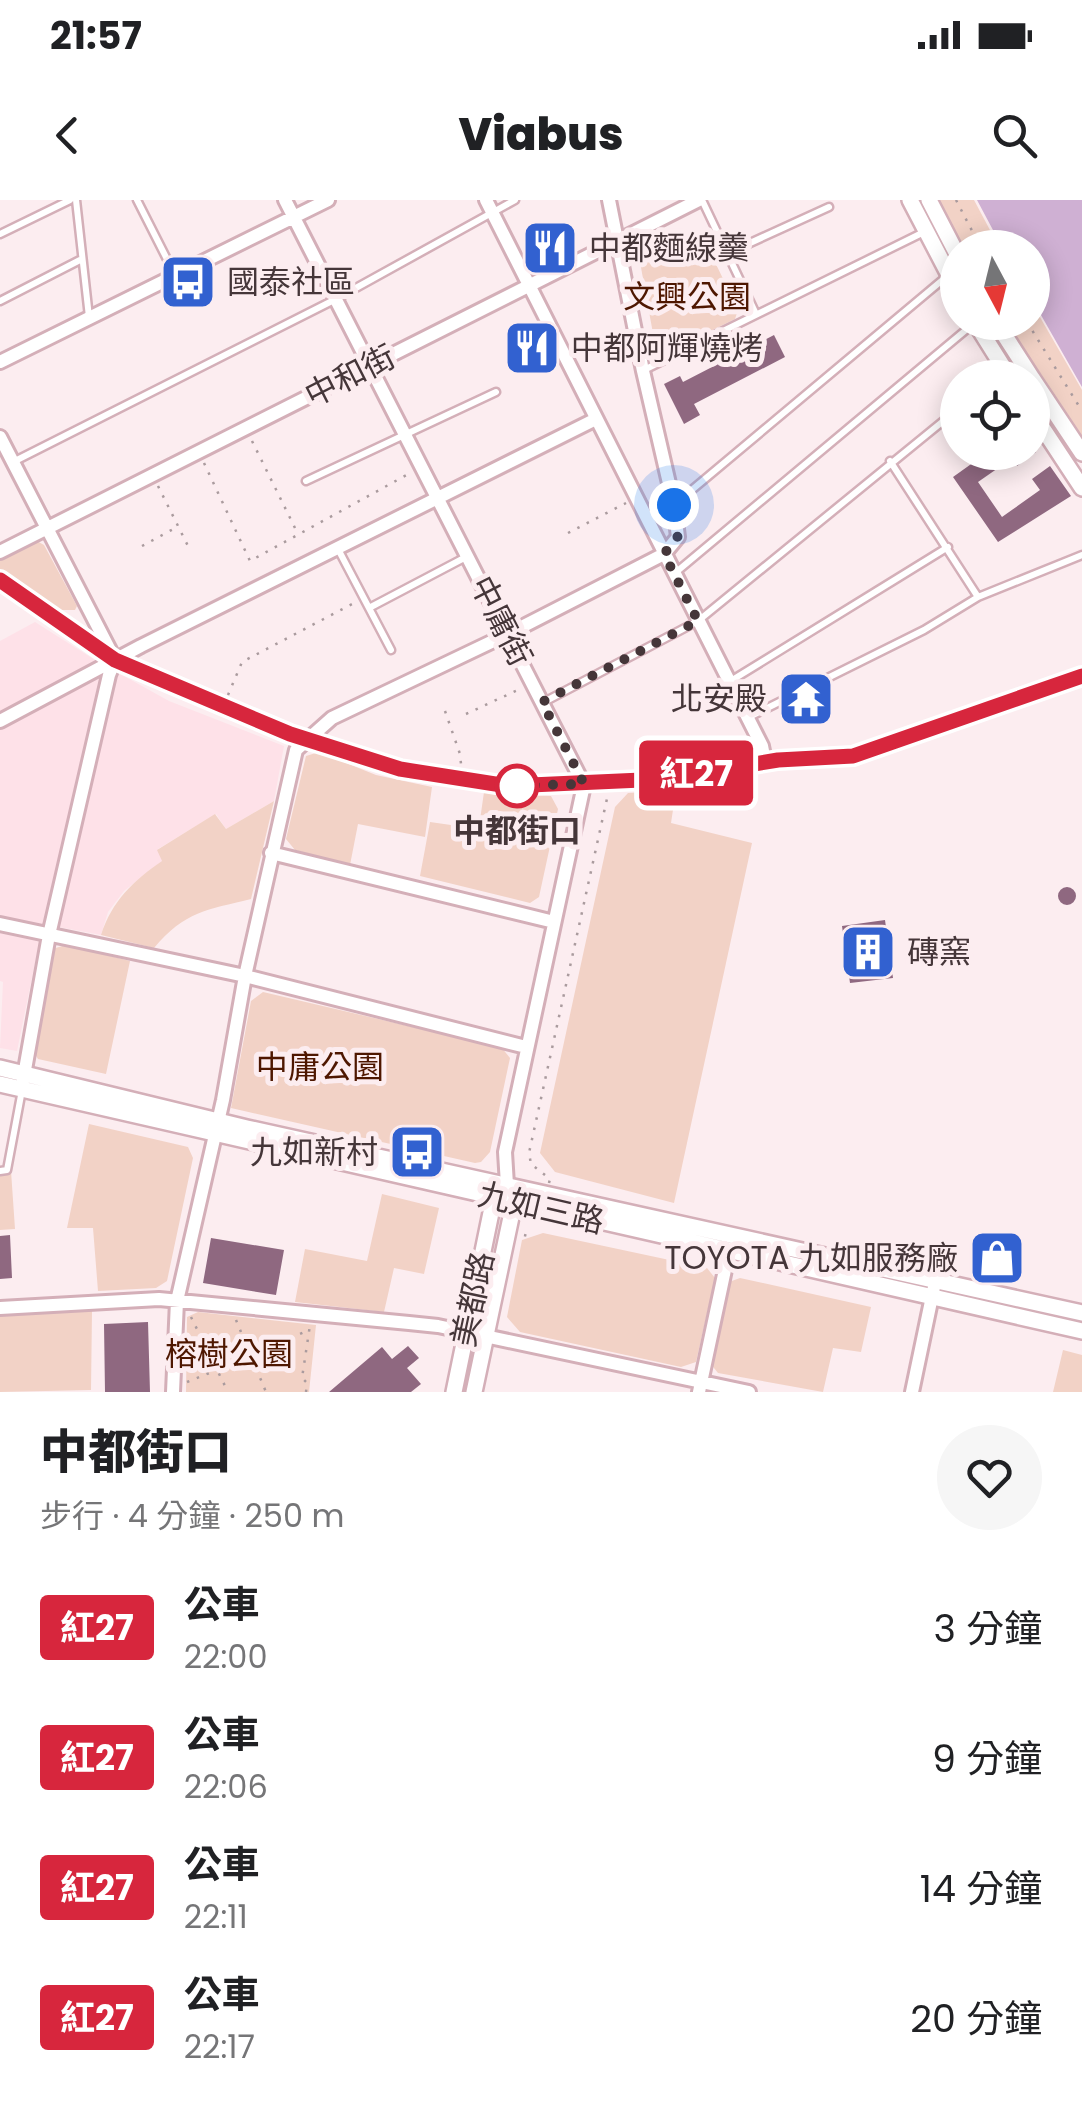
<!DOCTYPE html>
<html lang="zh-TW">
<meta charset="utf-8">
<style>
:root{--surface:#fff;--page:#f6f6f6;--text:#202124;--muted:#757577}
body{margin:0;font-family:Poppins,"Noto Sans TC",sans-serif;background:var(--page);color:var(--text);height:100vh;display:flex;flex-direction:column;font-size:38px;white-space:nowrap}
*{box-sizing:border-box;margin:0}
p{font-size:32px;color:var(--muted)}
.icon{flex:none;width:55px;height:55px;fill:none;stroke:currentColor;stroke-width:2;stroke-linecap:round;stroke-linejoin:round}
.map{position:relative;height:1192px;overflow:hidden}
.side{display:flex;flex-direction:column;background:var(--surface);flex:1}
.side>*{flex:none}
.badge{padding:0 20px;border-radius:8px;font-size:35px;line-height:65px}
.needle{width:65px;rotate:173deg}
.tools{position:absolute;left:940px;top:30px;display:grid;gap:20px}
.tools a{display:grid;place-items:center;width:110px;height:110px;border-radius:50%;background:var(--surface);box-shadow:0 5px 25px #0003;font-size:50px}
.you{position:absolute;width:50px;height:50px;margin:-25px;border:8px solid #fff;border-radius:50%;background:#1a73e8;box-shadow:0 0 0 15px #1a73e833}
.map>.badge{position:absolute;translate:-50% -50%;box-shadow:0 0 0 5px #fff}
.round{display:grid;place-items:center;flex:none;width:105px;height:105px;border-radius:52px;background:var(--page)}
.headline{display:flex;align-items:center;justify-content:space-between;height:170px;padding:0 40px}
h1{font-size:48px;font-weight:800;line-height:75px}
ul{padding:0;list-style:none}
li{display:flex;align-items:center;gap:30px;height:130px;padding:0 40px}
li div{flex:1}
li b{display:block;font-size:38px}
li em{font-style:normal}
li .badge{min-width:110px;font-weight:700;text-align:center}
.status{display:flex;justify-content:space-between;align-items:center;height:70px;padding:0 50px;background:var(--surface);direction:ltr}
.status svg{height:28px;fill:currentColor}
header{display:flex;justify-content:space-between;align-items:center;height:130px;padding:0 40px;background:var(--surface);font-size:45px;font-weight:800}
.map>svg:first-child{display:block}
.built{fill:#fee1e8}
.green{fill:#f2d2c6}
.water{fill:#cfb0d3}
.building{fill:#8f6880}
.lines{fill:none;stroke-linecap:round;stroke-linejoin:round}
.service-casing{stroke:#d4afb8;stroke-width:11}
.minor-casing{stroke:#d4afb8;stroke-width:18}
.tertiary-casing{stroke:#d4afb8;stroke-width:20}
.path{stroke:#aa9b9e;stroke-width:2.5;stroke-dasharray:2.5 8;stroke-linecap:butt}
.service{stroke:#fff;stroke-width:6}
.minor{stroke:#fff;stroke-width:12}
.tertiary{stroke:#fff;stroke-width:15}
.line-casing{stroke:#fff;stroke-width:22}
.line{stroke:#d7263d;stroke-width:15}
.walk{stroke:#453639;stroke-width:10;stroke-dasharray:0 18}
.stop-dot{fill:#fff;stroke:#d7263d;stroke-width:5}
.labels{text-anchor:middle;stroke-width:10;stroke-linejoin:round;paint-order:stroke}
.poi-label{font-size:32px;fill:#453639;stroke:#fcedf0;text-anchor:start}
.park-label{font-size:32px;fill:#4e1700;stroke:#fcedf0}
.street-label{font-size:32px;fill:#453639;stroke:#fcedf0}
.stop-label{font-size:32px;font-weight:bold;fill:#453639;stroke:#fcedf0}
</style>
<div class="status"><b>21:57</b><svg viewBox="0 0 49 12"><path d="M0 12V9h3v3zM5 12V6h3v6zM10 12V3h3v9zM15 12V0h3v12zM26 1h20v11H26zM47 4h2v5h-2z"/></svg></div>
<header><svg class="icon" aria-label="back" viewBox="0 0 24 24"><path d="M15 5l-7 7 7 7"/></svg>Viabus<svg class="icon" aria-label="search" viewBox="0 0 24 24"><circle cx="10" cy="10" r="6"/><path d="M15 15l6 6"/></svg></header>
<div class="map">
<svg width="1082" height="1192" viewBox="0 0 1082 1192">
<rect width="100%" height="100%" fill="#fcedf0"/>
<path class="built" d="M35,422L95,460L169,501L284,546L274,601L226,629L216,614L158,649L162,661L124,691L108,712L101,735L43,724L17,851L0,848L3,782L0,781V441Z"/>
<path class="green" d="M939,0H974L999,47H963Z
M691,30L702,35L738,110L735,119L665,153L656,150L640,62L642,52Z
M1033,105L1082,190V238L1006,123L1032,122Z
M37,341L44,345L77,406L75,410H57L0,369V361Z
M319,552L376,575L432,587L425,637L358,624L350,665L295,650L286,639L306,556Z
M676,590L671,623L752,643L674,1003L555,972L540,953L615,607L628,593Z
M484,592L551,596L558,609L539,697L530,703L420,676L430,622L472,628L480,620Z
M274,601L251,699C207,710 185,711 154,748L101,735C112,701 133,681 162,661L157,650L215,614L226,629Z
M66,745L130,761L106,874L38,859L33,851L52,749Z
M263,792L502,848L510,858L490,952L481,962L475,963L231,908L251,801Z
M89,924L188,947L193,958L167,1081L156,1088L98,1091L93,1028H67Z
M11,971L15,1029L0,1030V972Z
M382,994L439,1008L424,1074L394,1068L384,1112L295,1102L305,1049L367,1061Z
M543,1033L707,1068L715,1078L696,1162L681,1167L520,1132L507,1117L522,1040Z
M740,1078L871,1107L861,1152L833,1148L823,1192L718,1173L710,1163L729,1082Z
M92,1111L91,1190L0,1192V1115Z
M198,1112L316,1125L309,1192H186L187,1117Z
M1063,1150L1082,1155V1192H1053Z"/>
<path class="water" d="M977,0H1082V187L1033,101L1032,48L1002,47Z"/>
<path class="building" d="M774,135L785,157L694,204L700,215L684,224L664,184L680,176L683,182Z
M988,252H1036L1017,266L1014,261L1001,266L978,282L1002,317L1040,290L1032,279L1050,266L1071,296L998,342L953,277Z
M811,494L819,511L808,516L790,517L785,507Z
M1058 696a9 9 0 1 1 18 0a9 9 0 1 1-18 0Z
M885,720L893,778L850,783L842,726Z
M10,1035L12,1078L0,1079V1036Z
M211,1038L284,1050L276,1095L203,1083Z
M148,1122L150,1192H105L104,1124Z
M408,1146L419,1158L407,1168L421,1184L411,1192H329L382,1147L392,1159Z"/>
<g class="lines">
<g class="service-casing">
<path id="service" d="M76,0L89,117
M137,0L175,75
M702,0L756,114
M0,34L70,0
M726,54L829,7
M0,101L80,60
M644,170L924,32
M890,261L978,397
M13,262L336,99L515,0
M306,281L496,192
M675,304L958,67
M338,349L391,450
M675,373L973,124
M369,408L466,357
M729,482L948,347
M544,502L698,421L958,209
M747,518L924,430L978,397L1082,355
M0,971L7,970L22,890"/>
</g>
<g class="minor-casing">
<path id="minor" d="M285,0L584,585L505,952L507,985
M486,0L762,546L765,561
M0,162L328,0
M0,237L115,460L109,475L49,735L23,881
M0,352L699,0
M0,380L115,460L291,533L400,569L508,586L664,579L786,559L853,556L1082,476
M0,521L141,446L596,219
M271,653L554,722
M0,724L245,776L526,847
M0,1108L159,1099L409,1123L438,1126L749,1192
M173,1192L177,1101L223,900L245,776L296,550L332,518L508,434L664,354L678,337L674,305L643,171L609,0
M699,1192L729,1051
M912,1192L934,1087"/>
</g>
<g class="tertiary-casing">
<path id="tertiary" d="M910,0L958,92
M929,0L958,56
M975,122L1010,178
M996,122L1032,178
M1032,178L1082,253
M1032,212L1082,288
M0,868L247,928L1082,1113
M0,884L1082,1131
M454,1192L494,998L500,992
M474,1192L514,1003L512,996"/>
</g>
<path class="path" d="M956,0L981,48
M1027,122L1082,211
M252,241L297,332
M204,263L250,361L412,272
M158,286L190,350
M568,333L626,303
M142,346L177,327
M228,495L242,462L354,403
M445,511L460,554L461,564
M466,514L522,488
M549,983L550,979L531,964L529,953L608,594
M524,1035L532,1037
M191,1117L228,1192
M236,1120L266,1192
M252,1155L309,1130
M187,1182L217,1170
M306,1192L307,1183L302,1178L310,1125"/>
<use href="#service" class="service"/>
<use href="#minor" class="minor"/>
<use href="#tertiary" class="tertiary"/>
</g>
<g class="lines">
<g class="line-casing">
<path id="line" d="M0,380L115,460L290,534L400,569L508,586L664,579L778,560L853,556L1082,476"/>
</g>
<use href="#line" class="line"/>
<path class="walk" d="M517,586H508L584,584L542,502L698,421L664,354L678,336L674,305"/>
</g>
<defs>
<g id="restaurant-square" transform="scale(2.875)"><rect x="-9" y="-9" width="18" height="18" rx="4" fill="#3261d0" stroke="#fcedf0"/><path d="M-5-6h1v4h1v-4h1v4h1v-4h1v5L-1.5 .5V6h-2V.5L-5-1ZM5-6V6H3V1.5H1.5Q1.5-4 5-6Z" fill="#fff"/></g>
<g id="bus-square" transform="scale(2.875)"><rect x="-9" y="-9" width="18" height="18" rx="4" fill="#3261d0" stroke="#fcedf0"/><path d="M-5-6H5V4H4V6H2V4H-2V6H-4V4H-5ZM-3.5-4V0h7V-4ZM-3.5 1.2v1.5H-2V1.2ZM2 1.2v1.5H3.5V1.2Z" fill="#fff"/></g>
<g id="temple-square" transform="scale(2.875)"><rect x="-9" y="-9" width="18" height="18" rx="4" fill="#3261d0" stroke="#fcedf0"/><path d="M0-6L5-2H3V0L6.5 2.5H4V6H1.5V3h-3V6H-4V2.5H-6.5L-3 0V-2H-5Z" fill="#fff"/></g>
<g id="building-square" transform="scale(2.875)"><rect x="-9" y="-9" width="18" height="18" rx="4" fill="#3261d0" stroke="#fcedf0"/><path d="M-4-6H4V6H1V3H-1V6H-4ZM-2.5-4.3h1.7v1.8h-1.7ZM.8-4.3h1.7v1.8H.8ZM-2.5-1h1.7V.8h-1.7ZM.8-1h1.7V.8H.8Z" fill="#fff"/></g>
<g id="shop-square" transform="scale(2.875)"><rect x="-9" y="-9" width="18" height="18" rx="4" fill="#3261d0" stroke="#fcedf0"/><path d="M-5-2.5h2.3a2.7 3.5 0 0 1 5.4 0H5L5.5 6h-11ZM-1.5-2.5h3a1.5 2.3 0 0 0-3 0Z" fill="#fff"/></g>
</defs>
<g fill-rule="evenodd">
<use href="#restaurant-square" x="550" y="48"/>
<use href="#bus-square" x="188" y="82"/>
<use href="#restaurant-square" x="532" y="148"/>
<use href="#temple-square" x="806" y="499"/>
<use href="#building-square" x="868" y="752"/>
<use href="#bus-square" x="417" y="952"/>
<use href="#shop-square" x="997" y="1058"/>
</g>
<circle class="stop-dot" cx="517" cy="586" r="20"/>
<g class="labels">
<g class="poi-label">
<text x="589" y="59">中都麵線羹</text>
<text x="227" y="93">國泰社區</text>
<text x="571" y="159">中都阿輝燒烤</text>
<text x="767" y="510" text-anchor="end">北安殿</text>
<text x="907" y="763">磚窯</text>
<text x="378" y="963" text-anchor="end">九如新村</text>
<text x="958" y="1069" text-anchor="end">TOYOTA 九如服務廠</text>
</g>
<g class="park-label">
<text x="687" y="108">文興公園</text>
<text x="320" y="878">中庸公園</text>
<text x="229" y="1165">榕樹公園</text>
</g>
<g class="street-label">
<text transform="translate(350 176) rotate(-27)" y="11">中和街</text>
<text transform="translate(501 421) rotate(63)" y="11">中庸街</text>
<text transform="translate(541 1008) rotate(13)" y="11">九如三路</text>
<text transform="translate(473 1099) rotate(-78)" y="11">美都路</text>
</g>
<g class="stop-label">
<text x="517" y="642">中都街口</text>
</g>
</g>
</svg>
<div class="tools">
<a><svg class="needle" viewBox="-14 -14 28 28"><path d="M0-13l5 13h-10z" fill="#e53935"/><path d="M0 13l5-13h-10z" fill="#757577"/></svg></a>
<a><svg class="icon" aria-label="locate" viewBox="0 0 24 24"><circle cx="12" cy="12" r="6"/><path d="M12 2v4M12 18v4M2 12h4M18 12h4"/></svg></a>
</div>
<div class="you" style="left:674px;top:305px"></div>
<b class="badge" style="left:696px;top:573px;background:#d7263d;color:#fff">紅27</b>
</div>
<section class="side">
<div class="headline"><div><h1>中都街口</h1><p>步行 · 4 分鐘 · 250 m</p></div><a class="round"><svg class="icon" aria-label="heart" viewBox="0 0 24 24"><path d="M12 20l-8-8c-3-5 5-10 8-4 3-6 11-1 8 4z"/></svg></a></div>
<ul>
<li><span class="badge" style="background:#d7263d;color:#fff">紅27</span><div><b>公車</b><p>22:00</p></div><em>3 分鐘</em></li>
<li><span class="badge" style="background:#d7263d;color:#fff">紅27</span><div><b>公車</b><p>22:06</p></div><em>9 分鐘</em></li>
<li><span class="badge" style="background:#d7263d;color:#fff">紅27</span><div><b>公車</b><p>22:11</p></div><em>14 分鐘</em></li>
<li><span class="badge" style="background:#d7263d;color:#fff">紅27</span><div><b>公車</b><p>22:17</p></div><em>20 分鐘</em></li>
</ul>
</section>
